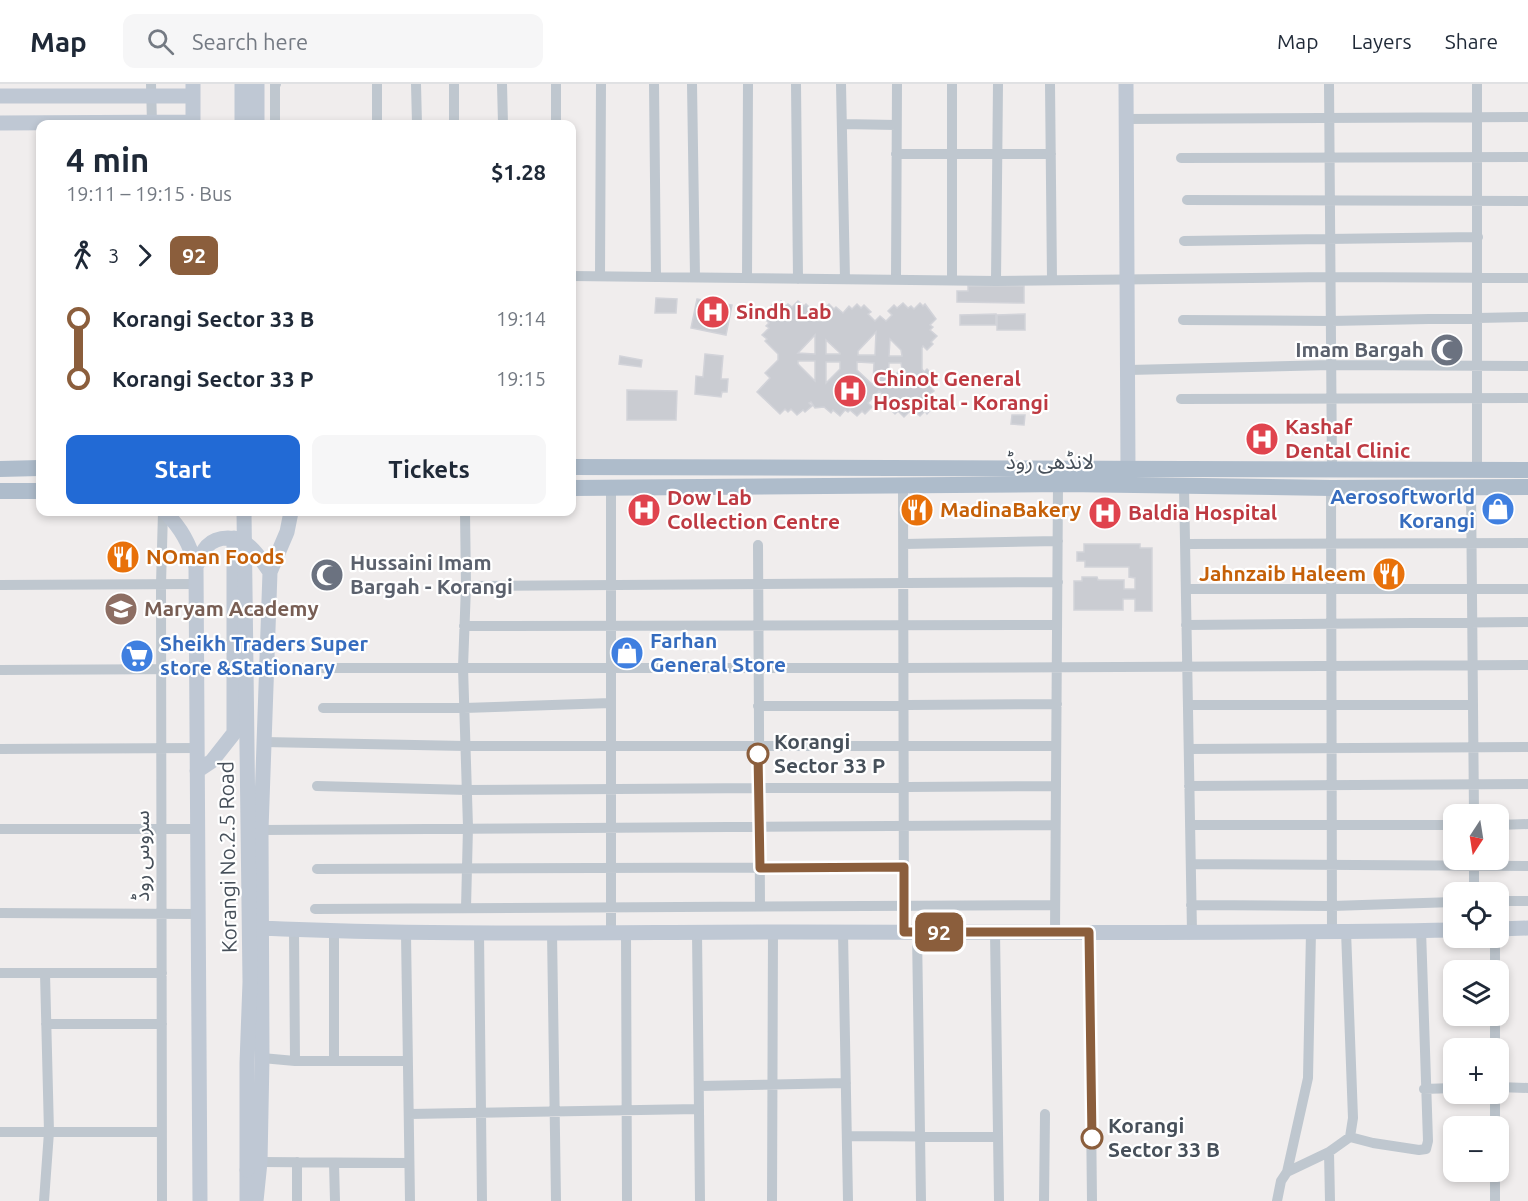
<!DOCTYPE html>
<meta charset="utf-8">
<style>
:root{--surface:#fff;--page:#f6f6f7;--text:#1f2937;--muted:#747a83;--line:#e0e1e3;--accent:#226ad5}
body{margin:0;font-family:Ubuntu,"Noto Sans Arabic",sans-serif;background:var(--page);color:var(--text);height:100vh;display:flex;flex-direction:column;font-size:22px;white-space:nowrap}
*{box-sizing:border-box;margin:0}
p{font-size:20px;color:var(--muted)}
.icon{flex:none;width:33px;height:33px;fill:none;stroke:currentColor;stroke-width:2;stroke-linecap:round;stroke-linejoin:round}
.map{position:relative;flex:1;overflow:hidden}
.sheet{position:absolute;left:36px;top:36px;width:540px;height:396px;display:flex;flex-direction:column;background:var(--surface);border-radius:12px;box-shadow:0 3px 9px #0003}
.sheet>*{flex:none}
.badge{padding:0 12px;border-radius:9px;font-size:21px;line-height:39px}
.needle{width:39px;rotate:192deg}
.tools{position:absolute;left:1443px;top:720px;display:grid;gap:12px}
.tools a{display:grid;place-items:center;width:66px;height:66px;border-radius:12px;background:var(--surface);box-shadow:0 3px 9px #0003;font-size:30px}
.map>.badge{position:absolute;translate:-50% -50%;box-shadow:0 0 0 3px #fff}
.legs{display:flex;align-items:center;gap:9px;height:66px;padding:0 30px;font-size:20px}
.legs p{margin-inline-start:auto}
.head{display:flex;align-items:center;justify-content:space-between;height:102px;padding:0 30px}
h1{font-size:33px;font-weight:600;line-height:45px}
.action{display:flex;gap:12px;margin-top:auto;padding:12px 30px}
.action a{flex:1;height:69px;border-radius:12px;background:var(--accent);color:#fff;font-size:24px;font-weight:600;line-height:69px;text-align:center}
.action a+a{background:var(--page);color:var(--text)}
ul{padding:0 30px;list-style:none}
li{display:flex;align-items:center;gap:21px;height:60px;font-size:22px}
li i{display:grid;place-items:center;width:9px;height:100%;margin:0 8px;background:currentColor}
li i::after{content:'';width:15px;height:15px;margin:-8px;border:4px solid;border-radius:50%;background:var(--surface)}
li p{margin-inline-start:auto}
li:first-child i{background:linear-gradient(#0000 50%,currentColor 0)}
li:last-child i{background:linear-gradient(currentColor 50%,#0000 0)}
header{display:flex;align-items:center;gap:36px;box-sizing:border-box;height:84px;padding:0 30px;background:var(--surface);border-bottom:2px solid var(--line)}
header strong{font-size:28px}
nav{display:flex;gap:33px;margin-inline-start:auto;font-size:21px}
.search{width:420px;height:54px;background:var(--page);display:flex;align-items:center;gap:15px;box-sizing:border-box;padding:0 21px;border-radius:12px;color:var(--muted);font-size:22px}
.map>svg:first-child{display:block}
.building{fill:#caccd2;stroke:#d2d3d9;stroke-width:1.5;fill-rule:evenodd}
.lines{fill:none;stroke-linecap:round;stroke-linejoin:round}
.street{stroke:#bfc7cf;stroke-width:10}
.secondary{stroke:#bfc8d4;stroke-width:15}
.primary{stroke:#aebccb;stroke-width:16}
.secondary-bridge{stroke:#bfc8d4;stroke-width:15}
.line-1-casing{stroke:#fff;stroke-width:14}
.line-1{stroke:#8b5e3c;stroke-width:9}
.stop-1-dot{fill:#fff;stroke:#8b5e3c;stroke-width:3}
.labels{text-anchor:middle;stroke-width:4.5;stroke-linejoin:round;paint-order:stroke}
.health-label{font-size:21px;font-weight:bold;fill:#be3a42;stroke:#fff;text-anchor:start}
.worship-label{font-size:21px;font-weight:bold;fill:#5b616d;stroke:#fff;text-anchor:end}
.street-label{font-size:21px;fill:#47505a;stroke:#fff}
.shop-label{font-size:21px;font-weight:bold;fill:#366cbe;stroke:#fff;text-anchor:start}
.food-label{font-size:21px;font-weight:bold;fill:#c56008;stroke:#fff;text-anchor:start}
.education-label{font-size:21px;font-weight:bold;fill:#785e54;stroke:#fff;text-anchor:start}
.stop-label{font-size:21px;font-weight:bold;fill:#47505a;stroke:#fff;text-anchor:start}
</style>
<header>
<strong>Map</strong>
<div class="search"><svg class="icon" aria-label="search" viewBox="0 0 24 24"><circle cx="10" cy="10" r="6"/><path d="M15 15l6 6"/></svg>Search here</div>
<nav><a>Map</a><a>Layers</a><a>Share</a></nav>
</header>
<div class="map">
<svg width="1528" height="1117" viewBox="0 0 1528 1117">
<rect width="100%" height="100%" fill="#f0eded"/>
<path class="building" d="M968,202H1024V219L957,218V207H968Z
M656,214L677,215L676,229H655Z
M697,215L732,221L726,251L691,244Z
M781,217L786,222L788,220L792,223L798,217L804,222L806,220L813,227L810,230L817,237H823L829,231L823,226L829,220L834,225L836,223L843,229L849,222L852,225L857,220L861,224L864,221L871,228L868,230L875,237L880,232L886,237L892,231L888,227L894,221L897,224L903,219L908,224L911,222L914,225L920,219L923,222L925,220L936,235L930,241L933,243L930,246L937,252L931,258L933,260L927,266L923,262L922,264V285L924,288L927,285L933,291L930,294L935,298L931,304L934,307L930,310L935,315L929,321L932,324L927,330L925,327L920,332L914,327L912,329L910,327L904,333L898,327L895,330L889,324L893,320L879,307L868,319L872,323L865,330L862,327L857,332L850,326L848,328L845,326L840,332L833,326L831,329L824,323L815,324L811,318L809,319L812,322L805,328L803,326L797,331L791,325L788,328L785,325L780,330L757,308L770,294L765,289L778,276V270L765,257L767,255L762,251L769,244L766,242L769,239L762,232L773,220L776,223ZM876,248L875,271H858V267ZM815,251V270L798,269ZM890,255L901,266L902,272H889ZM826,256L840,269V270H826ZM798,277H815V297L798,280ZM826,278H840V285L826,299ZM857,278L874,279L873,301L857,286ZM889,279H901L902,284L888,298Z
M996,230V241H960V231Z
M1025,230V246H997V231Z
M705,270L723,272L721,295H728L727,308H722L721,313L695,310L696,292L703,293Z
M620,272L642,276L641,283L619,280Z
M627,306L677,307L676,336H627Z
M1012,331H1025L1024,341L1011,340Z
M1084,460H1140V464H1152V527H1135V515H1123V526H1074V497H1082V493H1097L1098,496H1124V505H1135V494L1129,493V483H1085V477H1077V468H1084Z"/>
<g class="lines">
<path class="street" d="M151,0L152,40
M377,0V40
M416,0L417,40
M454,0V40
M502,0L503,40
M654,0L656,193
M692,0L695,193
M796,0L798,195
M841,0L845,195
M952,0V196
M1050,0L1052,196
M1329,0L1332,386
M1127,35L1528,33
M275,40V0H276
M556,40V0
M842,40L896,41
M896,70H1051
M1181,74L1528,73
M1187,116L1528,117
M1184,157L1478,153
M572,192L996,197L1330,193L1528,194
M600,192L601,0
M747,194L748,0
M896,196L897,0
M996,197L998,0
M1183,236L1331,237L1528,233
M1129,286L1331,281L1528,282
M1181,315L1528,314
M1477,387V0
M903,401L904,848
M1184,402L1192,848
M1331,404L1332,848
M1471,404L1474,730
M465,428L466,502L1058,498
M904,460L1058,457
M1185,460L1528,459
M758,461L760,822
M0,501L195,500
M466,502L463,583L468,743L466,824
M1186,505H1528
M1186,541L1528,538
M464,542L1057,541
M267,584H904L1528,581
M0,586L196,585
M1188,621H1473
M758,622L1057,620
M323,624H464L611,619
M264,658L465,662H1056
M0,665L197,664
M1189,665L1528,663
M317,702L467,706L1056,702
M1189,702L1528,700
M1190,741H1454
M1498,741L1528,740
M0,745H197
M261,746L1055,741
M1474,776V808
M1191,780L1528,782
M317,785L904,783
M1498,817H1528
M1191,821L1332,822L1454,818
M315,825L1055,821
M0,829L198,830
M294,846L295,977
M334,847V977
M552,848L556,1117
M611,848V404
M626,848L627,1117
M697,848L700,1117
M843,848L848,1117
M917,848L921,1117
M995,848L999,1117
M1055,848L1058,400
M1089,848L1092,1117
M479,849L482,1117
M406,850L410,1117
M1495,886V854
M0,889H162
M46,940H162
M1495,964V932
M262,974L295,977H408
M699,1002L846,999
M1498,1003L1528,1004
M1424,1005L1454,1004
M1495,1010V1042
M409,1030L699,1025
M0,1048H162
M847,1052L998,1053
M1350,1053L1373,1059L1419,1066L1426,1065L1428,1057L1421,846
M1329,1068L1330,1117
M260,1078L409,1079
M334,1079L335,1117
M1287,1088L1308,994L1311,848
M1495,1088V1117
M44,1117L49,1048L45,889
M162,1117L161,500L163,428
M297,1117V1078
M772,1117L773,848
M1044,1117L1045,1030
M1277,1117L1281,1097L1287,1088L1329,1068L1350,1053L1353,1034L1346,847"/>
<path class="secondary" d="M193,0V40
M242,0V40
M1126,0L1128,385
M0,12H193
M0,39L193,38
M257,40V0
M165,428C181,444 190,460 196,483L200,1117
M196,483C203,466 208,454 228,454C249,454 259,473 270,488
M197,687L212,677L234,649V454
M261,844C437,852 613,848 789,848C1010,848 1232,850 1454,846
M1498,845L1528,844
M247,1117V1086
M256,1117L260,1078L262,974L261,746L270,488L287,448L291,428"/>
<path class="primary" d="M572,383L1528,386
M0,385L40,384
M572,404L1066,400L1331,404L1528,403
M0,407H40"/>
<path class="secondary-bridge" d="M244,428L250,898L247,979V1086"/>
</g>
<g class="lines">
<g class="line-1-casing">
<path id="line-1" d="M758,670L760,784L904,783V848H1089L1092,1054"/>
</g>
<use href="#line-1" class="line-1"/>
</g>
<defs>
<g id="hospital-disc" transform="scale(1.725)"><circle r="9.5" fill="#e0444e" stroke="#fff"/><path d="M-5-5h3v3.5h4V-5h3V5h-3V1.5h-4V5h-3Z" fill="#fff"/></g>
<g id="mosque-disc" transform="scale(1.725)"><circle r="9.5" fill="#6b7280" stroke="#fff"/><path d="M3.5-4.9A6 6 0 1 0 3.5 4.9A5 5 0 1 1 3.5-4.9Z" fill="#fff"/></g>
<g id="shop-disc" transform="scale(1.725)"><circle r="9.5" fill="#3f7fe0" stroke="#fff"/><path d="M-5-2.5h2.3a2.7 3.5 0 0 1 5.4 0H5L5.5 6h-11ZM-1.5-2.5h3a1.5 2.3 0 0 0-3 0Z" fill="#fff"/></g>
<g id="restaurant-disc" transform="scale(1.725)"><circle r="9.5" fill="#e8710a" stroke="#fff"/><path d="M-5-6h1v4h1v-4h1v4h1v-4h1v5L-1.5 .5V6h-2V.5L-5-1ZM5-6V6H3V1.5H1.5Q1.5-4 5-6Z" fill="#fff"/></g>
<g id="school-disc" transform="scale(1.725)"><circle r="9.5" fill="#8d6e63" stroke="#fff"/><path d="M0-5L7-2L0 1L-7-2ZM-4 1L0 2.5L4 1V4Q0 6-4 4Z" fill="#fff"/></g>
<g id="supermarket-disc" transform="scale(1.725)"><circle r="9.5" fill="#3f7fe0" stroke="#fff"/><path d="M-6-5.5h2.5l.6 2H6L4.5 2H-2.5L-4.4-4H-6ZM-1.5 3.2a1.3 1.3 0 1 0 .1 0ZM3 3.2a1.3 1.3 0 1 0 .1 0Z" fill="#fff"/></g>
</defs>
<g fill-rule="evenodd">
<use href="#hospital-disc" x="713" y="228"/>
<use href="#mosque-disc" x="1447" y="266"/>
<use href="#hospital-disc" x="850" y="307"/>
<use href="#hospital-disc" x="1262" y="355"/>
<use href="#shop-disc" x="1498" y="425"/>
<use href="#hospital-disc" x="644" y="426"/>
<use href="#restaurant-disc" x="917" y="426"/>
<use href="#hospital-disc" x="1105" y="429"/>
<use href="#restaurant-disc" x="123" y="473"/>
<use href="#restaurant-disc" x="1389" y="490"/>
<use href="#mosque-disc" x="327" y="491"/>
<use href="#school-disc" x="121" y="525"/>
<use href="#shop-disc" x="627" y="569"/>
<use href="#supermarket-disc" x="137" y="572"/>
</g>
<g class="stop-1-dot">
<circle cx="758" cy="670" r="10"/>
<circle cx="1092" cy="1054" r="10"/>
</g>
<g class="labels">
<g class="health-label">
<text x="736" y="235">Sindh Lab</text>
<text x="873" y="302">Chinot General<tspan x="873" dy="24">Hospital - Korangi</tspan></text>
<text x="1285" y="350">Kashaf<tspan x="1285" dy="24">Dental Clinic</tspan></text>
<text x="667" y="421">Dow Lab<tspan x="667" dy="24">Collection Centre</tspan></text>
<text x="1128" y="436">Baldia Hospital</text>
</g>
<g class="worship-label">
<text x="1424" y="273">Imam Bargah</text>
<text x="350" y="486" text-anchor="start">Hussaini Imam<tspan x="350" dy="24">Bargah - Korangi</tspan></text>
</g>
<g class="street-label">
<text x="1050" y="385">لانڈھی روڈ</text>
<text transform="translate(142 772) rotate(-90)" y="7">سروس روڈ</text>
<text transform="translate(228 773) rotate(-91)" y="7">Korangi No.2.5 Road</text>
</g>
<g class="shop-label">
<text x="1475" y="420" text-anchor="end">Aerosoftworld<tspan x="1475" dy="24">Korangi</tspan></text>
<text x="650" y="564">Farhan<tspan x="650" dy="24">General Store</tspan></text>
<text x="160" y="567">Sheikh Traders Super<tspan x="160" dy="24">store &amp;Stationary</tspan></text>
</g>
<g class="food-label">
<text x="940" y="433">MadinaBakery</text>
<text x="146" y="480">NOman Foods</text>
<text x="1366" y="497" text-anchor="end">Jahnzaib Haleem</text>
</g>
<g class="education-label">
<text x="144" y="532">Maryam Academy</text>
</g>
<g class="stop-label">
<text x="774" y="665">Korangi<tspan x="774" dy="24">Sector 33 P</tspan></text>
<text x="1108" y="1049">Korangi<tspan x="1108" dy="24">Sector 33 B</tspan></text>
</g>
</g>
</svg>
<div class="tools">
<a><svg class="needle" viewBox="-14 -14 28 28"><path d="M0-13l5 13h-10z" fill="#e53935"/><path d="M0 13l5-13h-10z" fill="#747a83"/></svg></a>
<a><svg class="icon" aria-label="locate" viewBox="0 0 24 24"><circle cx="12" cy="12" r="6"/><path d="M12 2v4M12 18v4M2 12h4M18 12h4"/></svg></a>
<a><svg class="icon" aria-label="layers" viewBox="0 0 24 24"><path d="M12 4l9 5-9 5-9-5zM3 14l9 5 9-5"/></svg></a>
<a>+</a>
<a>−</a>
</div>
<b class="badge" style="left:939px;top:848px;background:#8b5e3c;color:#fff">92</b>
<section class="sheet">
<div class="head"><div><h1>4 min</h1><p>19:11 – 19:15 · Bus</p></div><b>$1.28</b></div>
<div class="legs"><svg class="icon" aria-label="walk" viewBox="0 0 24 24"><circle cx="13" cy="4" r="2"/><path d="M13 8l-2 6 4 7M11 14l-3 7M7 12l3-4h3l4 4"/></svg>3<svg class="icon" aria-label="forward" viewBox="0 0 24 24"><path d="M9 5l7 7-7 7"/></svg><b class="badge" style="background:#8b5e3c;color:#fff">92</b></div>
<ul>
<li><i style="color:#8b5e3c"></i><b>Korangi Sector 33 B</b><p>19:14</p></li>
<li><i style="color:#8b5e3c"></i><b>Korangi Sector 33 P</b><p>19:15</p></li>
</ul>
<div class="action"><a>Start</a><a>Tickets</a></div>
</section>
</div>
